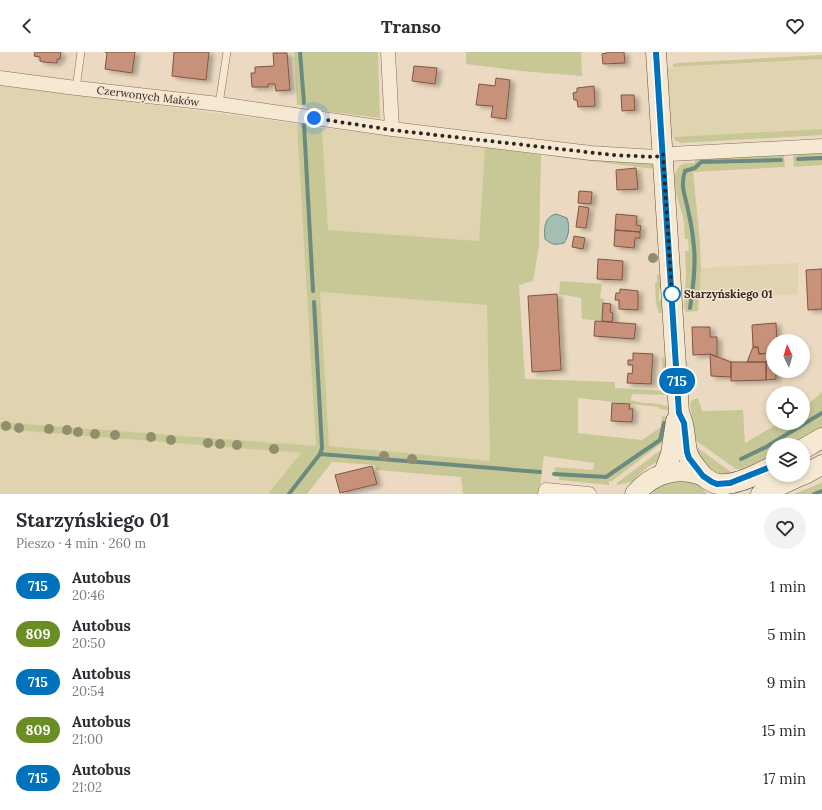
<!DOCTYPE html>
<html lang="pl">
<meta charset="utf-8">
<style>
:root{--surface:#fff;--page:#f2f2f3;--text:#2b2b33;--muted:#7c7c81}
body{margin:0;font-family:Lora,serif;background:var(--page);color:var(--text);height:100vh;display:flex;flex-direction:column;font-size:15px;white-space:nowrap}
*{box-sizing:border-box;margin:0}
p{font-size:13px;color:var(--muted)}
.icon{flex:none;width:22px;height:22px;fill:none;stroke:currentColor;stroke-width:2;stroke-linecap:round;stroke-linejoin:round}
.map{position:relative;height:442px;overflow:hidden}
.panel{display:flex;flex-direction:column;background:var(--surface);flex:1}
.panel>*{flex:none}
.badge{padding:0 8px;border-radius:13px;font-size:14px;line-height:26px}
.needle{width:26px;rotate:355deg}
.buttons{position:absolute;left:766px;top:282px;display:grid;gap:8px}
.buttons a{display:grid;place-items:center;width:44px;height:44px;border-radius:50%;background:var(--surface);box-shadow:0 2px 6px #0003;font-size:20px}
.you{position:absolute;width:20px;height:20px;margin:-10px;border:3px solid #fff;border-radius:50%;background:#1a73e8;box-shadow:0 0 0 6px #1a73e833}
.map>.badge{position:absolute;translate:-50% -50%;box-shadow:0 0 0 2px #fff}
.round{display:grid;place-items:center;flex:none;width:42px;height:42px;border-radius:21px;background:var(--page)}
.headline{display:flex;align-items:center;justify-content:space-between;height:68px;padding:0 16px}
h1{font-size:19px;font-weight:700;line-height:30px}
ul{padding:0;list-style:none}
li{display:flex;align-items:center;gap:12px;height:48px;padding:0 16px}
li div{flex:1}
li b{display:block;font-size:15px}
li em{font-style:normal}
li .badge{min-width:44px;font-weight:700;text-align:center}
header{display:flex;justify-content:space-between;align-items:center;height:52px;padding:0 16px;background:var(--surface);font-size:18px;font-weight:700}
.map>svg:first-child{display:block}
.farmland{fill:#e0d3af}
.green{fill:#c7c896;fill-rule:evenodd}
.water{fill:#a4beb3;stroke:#6b8b80}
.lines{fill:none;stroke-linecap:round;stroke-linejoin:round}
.stream{stroke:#6b8b80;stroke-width:4}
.building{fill:#c79279;stroke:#815441;filter:url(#shadow)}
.lane-casing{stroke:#836c5a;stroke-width:8}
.street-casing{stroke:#836c5a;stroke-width:15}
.secondary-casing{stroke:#654d3d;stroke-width:21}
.lane{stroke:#f6e9d4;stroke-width:7}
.street{stroke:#f6e9d4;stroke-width:14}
.secondary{stroke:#f6e9d4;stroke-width:20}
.tree{fill:#928e6b}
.line-casing{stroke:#fff;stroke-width:9}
.line{stroke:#0072bc;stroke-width:6}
.walk{stroke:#34261d;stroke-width:4;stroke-dasharray:0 7.2}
.stop-dot{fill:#fff;stroke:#0072bc;stroke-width:2}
.labels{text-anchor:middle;stroke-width:3;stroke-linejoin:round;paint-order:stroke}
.street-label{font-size:11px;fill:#34261d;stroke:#f3e5d0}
.stop-label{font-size:11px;font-weight:bold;fill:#34261d;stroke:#f3e5d0;text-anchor:start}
</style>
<header><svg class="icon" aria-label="back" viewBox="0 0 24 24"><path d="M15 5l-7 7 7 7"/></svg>Transo<svg class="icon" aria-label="heart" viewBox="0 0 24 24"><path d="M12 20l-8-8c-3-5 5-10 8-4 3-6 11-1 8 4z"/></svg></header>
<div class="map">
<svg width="822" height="442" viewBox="0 0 822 442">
<defs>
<filter id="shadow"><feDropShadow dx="4.5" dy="2.5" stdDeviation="2" flood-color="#0004"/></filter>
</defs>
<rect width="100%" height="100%" fill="#ebdac1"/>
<path class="farmland" d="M822,7V77L673,85L671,74H668L666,16Z
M0,33L297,72L317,394L0,370Z
M322,76L485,95L479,189L328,178Z
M798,211V242L698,248L701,216Z
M320,240L487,253L490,410L329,394Z
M0,377L301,401L268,442H0Z"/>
<path class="green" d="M294,0H378L380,66L308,57L306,54L297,53Z
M466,0H581L582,24L521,19L466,12Z
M822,3V7L673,15V12L679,11Z
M297,72L322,76L328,178L479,189L485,95L541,103L539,194L533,229L519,233L525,327L615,330V336L663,339L662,305H666L668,343L632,342L631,348L642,351H651L668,354V358L659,357V355L578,346V381L642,388L661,375L662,364L668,365L663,390L612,429H609V433L559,428V425L554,424L555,415L593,418L594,411L544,404L539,442H463L461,425L376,418L375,413L332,410L307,442H268L301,401L0,377V370L316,394ZM320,240L487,253L490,409L329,394Z
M822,77V83L681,91L676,89L673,85Z
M551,100L653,111L655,117L550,104Z
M822,100V113L794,115L793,105L795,102Z
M784,103L785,115L693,120L700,189L701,216L698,259L686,260L684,256L686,223L685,199H689L688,187H685C684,179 685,172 683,165C680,152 666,120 683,112C686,111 691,111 695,111V107Z
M657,223H661L662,236H659V248H662L663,261H659L656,252L655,231L657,230Z
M560,229L602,232L600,246L604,247L602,269L582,267L581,246L559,242Z
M822,340V375L794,393H773V404L754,414L740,418L739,417H736L695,388L690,352L692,348L698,346L702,359L743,358L745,391L779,371H803V357Z
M666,394L660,408L648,415L631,430L617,433V431Z
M695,394L731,420L732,423L719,422L698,408Z
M669,427C685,429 697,427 707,442H649L654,436Z
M822,430V442H794L819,432Z"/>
<path class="water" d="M556,162L567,166C570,174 569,184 564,191C556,193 551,193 545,187C544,176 544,165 556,162Z"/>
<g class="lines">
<path class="stream" d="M300,0L304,51
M304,72L313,239
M798,107L822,106
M690,256C693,236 696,215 694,195C693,183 691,170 688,158C685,142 680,135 685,119L695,116L701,110L781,108
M320,402L540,420
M741,407L766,395L822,361
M554,422L606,425L660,388L664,371
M289,442L320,402L322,396L314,250
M814,442L822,439"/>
</g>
<path class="building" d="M35,0H61L60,7H57V11L43,10L40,9V5L34,4Z
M105,0H135L132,21L105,17L107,1Z
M174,0H209L206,28L172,24Z
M607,0H624L625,11L603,12L602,2L607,1Z
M273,1H287L290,38L276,39L275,32H268V35H252L251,21H255V15L274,14Z
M414,14L437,16L435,32L412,29Z
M496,26L510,28L506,67L491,65L493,54L476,53L479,32L495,34Z
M594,34L595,54L578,55L577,48H574L573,41L577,40V36Z
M621,43H634L635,58L622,59Z
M636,116L638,137L617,138L616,118Z
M579,139L592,140L591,152L578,151Z
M579,154L589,156L586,176L576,175Z
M616,162L637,164L636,173L641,174L640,180L615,178Z
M615,178L640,180V186H635L634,196L614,194Z
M574,184L585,186L583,197L572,195Z
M598,207L623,209L622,228L597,227Z
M822,217V257L808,258L806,218Z
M620,237L638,239V258L619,257V248H615L616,241H620Z
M557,242L561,318L532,320L528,244Z
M603,251L611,252L610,260L613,261L612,270L602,269Z
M595,269L636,272L634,287L594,284Z
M776,271L777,289H773V301L759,302L758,295H753L752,273Z
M692,275H710V285H717V305L710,302L693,303Z
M753,295H758L759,302L767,301L768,310H747Z
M633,301L653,302L651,332L627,331L628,321L632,322L633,313H628V308H633Z
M767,301H773V319H776V327L766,328Z
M710,302L731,310V325L711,324Z
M731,310H766V328L731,329Z
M612,351L630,352L629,357H633L632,370L611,369Z
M372,414L377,432L340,441L335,423Z"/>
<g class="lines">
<g class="lane-casing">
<path id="lane" d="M76,36L81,0
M219,52L227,0"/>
</g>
<g class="street-casing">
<path id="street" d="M388,0L392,77
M0,26L76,36L219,52L392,77L591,101L656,105L670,102L822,94
M545,442L546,438L589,442"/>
</g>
<g class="secondary-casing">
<path id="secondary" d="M656,0L679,361C686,375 684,385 687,399C689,409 697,416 703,424
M803,397L822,386
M664,421L671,402L676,369
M803,423L822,413
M635,442C652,422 677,414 701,423C707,426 711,431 718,432C734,434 759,422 773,414
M761,442L802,423"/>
</g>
<use href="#lane" class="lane"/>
<use href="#street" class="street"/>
<use href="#secondary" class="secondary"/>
</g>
<g class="tree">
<circle cx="653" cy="206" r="5"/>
<circle cx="6" cy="374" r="5"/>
<circle cx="19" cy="376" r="5"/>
<circle cx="49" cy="377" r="5"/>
<circle cx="67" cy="378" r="5"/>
<circle cx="78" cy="380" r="5"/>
<circle cx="95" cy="382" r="5"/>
<circle cx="115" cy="383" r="5"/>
<circle cx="151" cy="385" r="5"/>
<circle cx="171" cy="388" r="5"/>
<circle cx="208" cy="391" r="5"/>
<circle cx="220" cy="392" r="5"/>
<circle cx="237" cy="393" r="5"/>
<circle cx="274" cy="397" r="5"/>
<circle cx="384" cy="404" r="5"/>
<circle cx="412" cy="407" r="5"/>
</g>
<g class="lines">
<g class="line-casing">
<path id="line" d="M656,0L678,346L679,361L684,371L687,400L689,406L703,424L712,430L717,432L730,431L773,414"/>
</g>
<use href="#line" class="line"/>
<path class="walk" d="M314,66L392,78L613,103L656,105L663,102L672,244V242"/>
</g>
<circle class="stop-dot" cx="672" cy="242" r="8"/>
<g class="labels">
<g class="street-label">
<text transform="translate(148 44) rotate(7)" y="4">Czerwonych Maków</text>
</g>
<g class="stop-label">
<text x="684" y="246">Starzyńskiego 01</text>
</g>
</g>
</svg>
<div class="buttons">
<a><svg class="needle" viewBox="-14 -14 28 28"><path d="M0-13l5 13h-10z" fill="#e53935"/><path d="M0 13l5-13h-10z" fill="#7c7c81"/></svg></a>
<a><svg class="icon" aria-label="locate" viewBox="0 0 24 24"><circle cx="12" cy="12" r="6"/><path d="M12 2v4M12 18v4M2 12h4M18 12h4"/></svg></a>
<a><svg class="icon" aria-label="layers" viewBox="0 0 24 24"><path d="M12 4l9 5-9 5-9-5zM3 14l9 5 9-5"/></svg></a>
</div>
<div class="you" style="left:314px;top:66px"></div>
<b class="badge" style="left:677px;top:329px;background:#0072bc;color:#fff">715</b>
</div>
<section class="panel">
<div class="headline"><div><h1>Starzyńskiego 01</h1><p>Pieszo · 4 min · 260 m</p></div><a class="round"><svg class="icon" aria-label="heart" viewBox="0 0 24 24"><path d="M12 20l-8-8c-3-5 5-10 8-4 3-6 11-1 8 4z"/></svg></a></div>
<ul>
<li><span class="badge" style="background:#0072bc;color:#fff">715</span><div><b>Autobus</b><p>20:46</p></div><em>1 min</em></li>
<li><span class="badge" style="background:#6b8e23;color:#fff">809</span><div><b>Autobus</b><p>20:50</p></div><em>5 min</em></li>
<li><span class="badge" style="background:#0072bc;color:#fff">715</span><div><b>Autobus</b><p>20:54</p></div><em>9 min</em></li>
<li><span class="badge" style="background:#6b8e23;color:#fff">809</span><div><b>Autobus</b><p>21:00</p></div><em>15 min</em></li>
<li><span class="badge" style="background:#0072bc;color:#fff">715</span><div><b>Autobus</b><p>21:02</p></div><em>17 min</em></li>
</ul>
</section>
